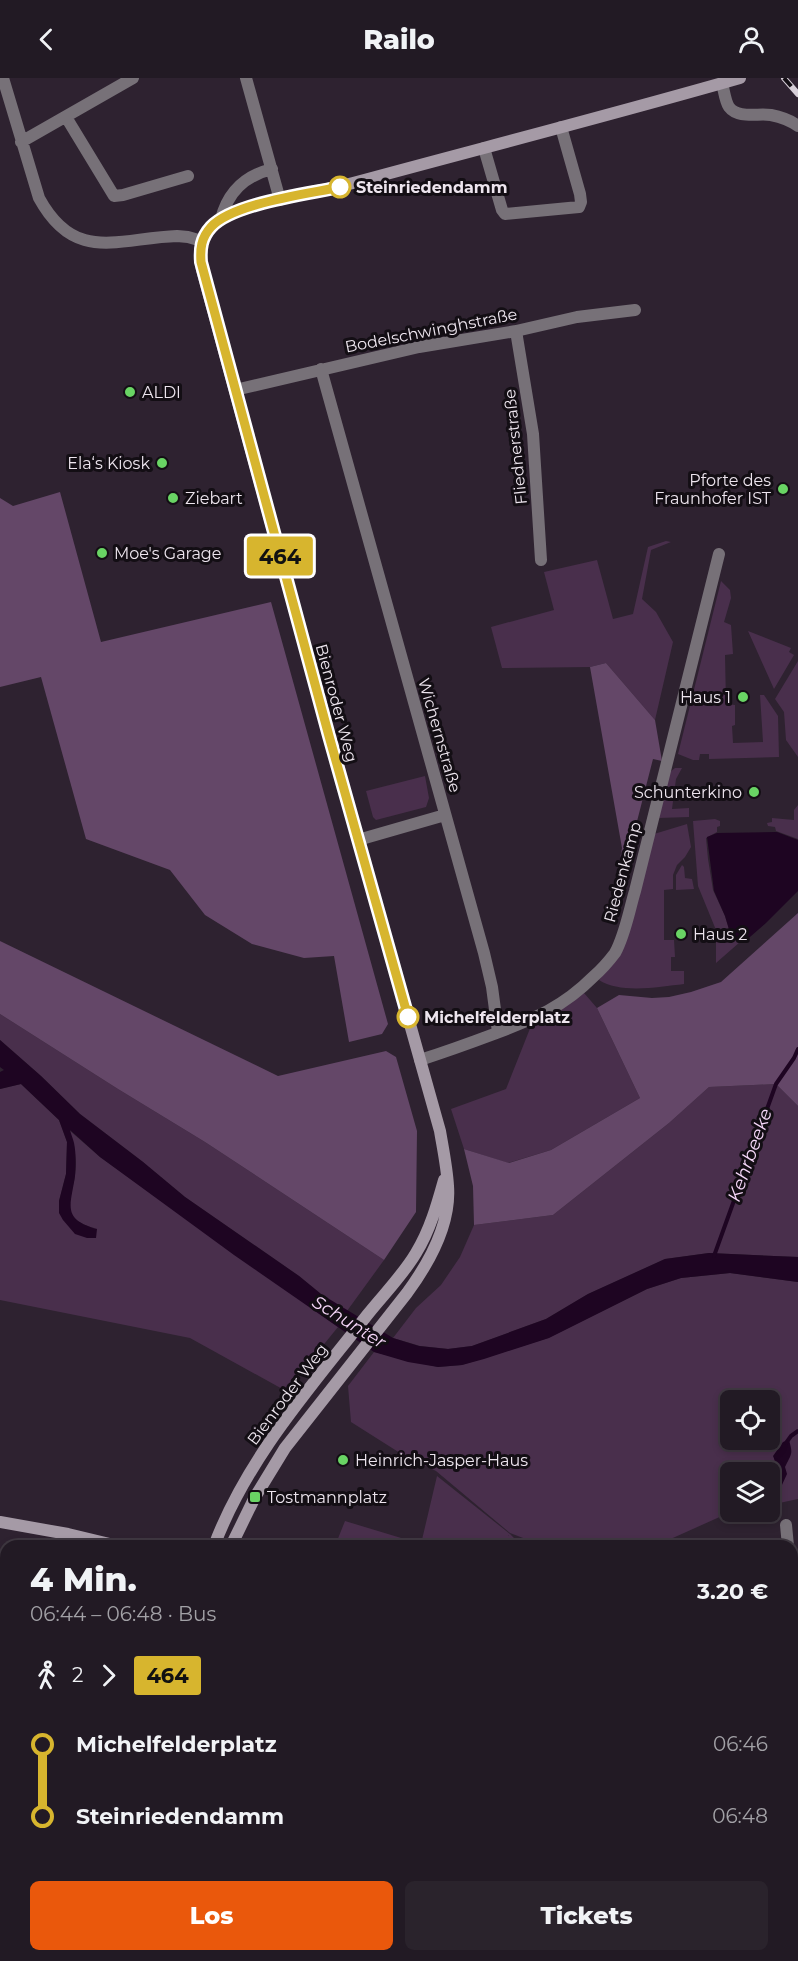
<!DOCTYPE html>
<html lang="de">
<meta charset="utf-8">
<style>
:root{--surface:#221a24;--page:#2a232c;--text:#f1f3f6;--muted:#a2a1a6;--line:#3f3841;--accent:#ea580c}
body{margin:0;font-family:Montserrat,sans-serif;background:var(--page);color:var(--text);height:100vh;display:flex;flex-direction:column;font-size:22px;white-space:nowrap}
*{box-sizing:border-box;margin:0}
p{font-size:20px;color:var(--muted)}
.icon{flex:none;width:33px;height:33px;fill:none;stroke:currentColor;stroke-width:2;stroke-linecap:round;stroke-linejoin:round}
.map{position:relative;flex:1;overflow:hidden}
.panel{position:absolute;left:0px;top:1462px;width:798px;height:422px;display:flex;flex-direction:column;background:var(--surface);border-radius:18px 18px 0 0;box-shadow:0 3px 9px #0003,0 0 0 2px var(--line)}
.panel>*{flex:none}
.badge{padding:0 12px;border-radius:4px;font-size:21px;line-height:39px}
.tools{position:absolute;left:720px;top:1312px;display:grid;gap:12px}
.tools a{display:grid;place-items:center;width:60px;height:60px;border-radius:9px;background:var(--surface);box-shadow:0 3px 9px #0003,0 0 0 2px var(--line);font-size:30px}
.map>.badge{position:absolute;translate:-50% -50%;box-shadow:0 0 0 3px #fff}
.legs{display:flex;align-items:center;gap:9px;height:66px;padding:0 30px;font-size:20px}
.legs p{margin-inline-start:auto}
.headline{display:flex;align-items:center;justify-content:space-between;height:102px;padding:0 30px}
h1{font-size:33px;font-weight:800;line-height:45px}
.primary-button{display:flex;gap:12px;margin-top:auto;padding:12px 30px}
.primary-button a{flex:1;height:69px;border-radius:9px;background:var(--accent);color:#fff;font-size:24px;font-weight:800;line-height:69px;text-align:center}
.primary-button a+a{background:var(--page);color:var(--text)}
ul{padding:0 30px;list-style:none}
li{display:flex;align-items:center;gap:21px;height:72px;font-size:22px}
li i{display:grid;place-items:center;width:9px;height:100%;margin:0 8px;background:currentColor}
li i::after{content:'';width:15px;height:15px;margin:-8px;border:4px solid;border-radius:50%;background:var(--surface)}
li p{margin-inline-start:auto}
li:first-child i{background:linear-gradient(#0000 50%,currentColor 0)}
li:last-child i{background:linear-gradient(currentColor 50%,#0000 0)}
header{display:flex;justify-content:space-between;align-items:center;height:78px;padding:0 30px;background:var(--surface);font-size:27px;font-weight:800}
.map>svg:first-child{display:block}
.green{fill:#492f4c;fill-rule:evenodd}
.forest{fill:#644768}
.water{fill:#1e0522}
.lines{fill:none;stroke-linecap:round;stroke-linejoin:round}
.stream{stroke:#1e0522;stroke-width:4}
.street{stroke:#777178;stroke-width:12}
.secondary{stroke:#a59aa6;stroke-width:12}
.rail-casing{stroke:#d7cfd8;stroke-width:6}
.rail{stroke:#130e14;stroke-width:4;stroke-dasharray:11;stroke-linecap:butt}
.line-1-casing{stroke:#fff;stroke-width:14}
.line-1{stroke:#d7b52e;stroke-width:9}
.stop-1-dot{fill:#fff;stroke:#d7b52e;stroke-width:3}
.poi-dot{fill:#69d464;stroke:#130e14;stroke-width:2}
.labels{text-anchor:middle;stroke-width:6;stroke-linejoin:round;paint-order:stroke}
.stop-label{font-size:16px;font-weight:bold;fill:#ede5ee;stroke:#130e14;text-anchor:start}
.street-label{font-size:16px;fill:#ede5ee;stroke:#130e14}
.poi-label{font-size:16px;fill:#ede5ee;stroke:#130e14;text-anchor:start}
.water-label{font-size:18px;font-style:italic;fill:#f7d8fa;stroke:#130e14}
</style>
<header><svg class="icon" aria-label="back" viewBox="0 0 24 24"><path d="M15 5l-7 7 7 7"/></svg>Railo<svg class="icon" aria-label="person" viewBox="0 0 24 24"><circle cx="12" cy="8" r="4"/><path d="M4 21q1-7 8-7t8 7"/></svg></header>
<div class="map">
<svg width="798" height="1883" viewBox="0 0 798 1883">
<rect width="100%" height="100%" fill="#2e2230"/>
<path class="green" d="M666,463L671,464L651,472L642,521L656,534L673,564L655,642L606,585L590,589L502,590L491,549L554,532L544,494L597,482L613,541L633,536L648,469Z
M721,503L730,512L731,520L724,544L731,547L733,576L725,577L726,626L735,627V647L732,648L733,665L763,664L760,617H764L778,638L779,679L709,681V676H700L699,682H693L678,676Z
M748,553L791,570L789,574L794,577L774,611Z
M798,583V679L786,662L784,634L775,621Z
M675,690H682L676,701L672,731L689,730V739L658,740L670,694Z
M425,698L429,720L426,729L376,742L373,739L366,713Z
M798,727V761L776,753L775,749L768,748L767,745L772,744V740L794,742V732Z
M715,741L720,743V748L717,749V754L706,760L708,781L713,812L725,838L731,858L740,864L716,885V852L698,808L693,743Z
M687,746L691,769L685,779L677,787L673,797V811L664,812V862H674L675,879H671V893H684V906C659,909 620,916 599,902L619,876L654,756Z
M682,787L684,789L685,800L692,801L694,811L676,812V797Z
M584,915L597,930L640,1020L551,1072L508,1085L464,1071L451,1031L506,1011L531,948Z
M0,936L118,1011L205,1064L384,1182L347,1233L321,1216L299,1198L185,1119L143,1084L80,1036L41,998L0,962Z
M21,1006L59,1042L67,1064L66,1096L59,1123L63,1142L97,1151C88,1148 75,1145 70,1134C66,1123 74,1109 75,1097C77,1081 75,1066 68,1051L100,1079L338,1249L286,1313L190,1260L0,1222V1011Z
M776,1006L798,1028V1179L709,1175L665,1181L588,1216L546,1241L472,1268L448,1271L420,1268L393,1260L416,1230L441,1207L460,1179L474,1147L553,1137L669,1045L709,1009Z
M730,1195L798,1204V1421L770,1427V1395H730V1434H739L724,1437L655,1468H544L510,1455L436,1393L400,1375L351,1344L348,1308L374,1274L438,1289L462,1287L548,1260L647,1211L681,1200ZM730,1323H770V1362H730Z
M437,1398L510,1456L508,1458L510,1456L517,1463L530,1468H335L345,1443L421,1466Z"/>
<path class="forest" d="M60,414L101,564L271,524L388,946L382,956L349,964L334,878L304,880L252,866L205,837L170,792L86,761L41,599L0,609V420L13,428Z
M606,585L655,642L662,683L653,681L624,794L611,834L622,770L590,589Z
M798,835V1028L776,1006L709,1009L669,1045L553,1137L474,1147L473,1108L464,1071L509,1085L551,1072L640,1020L597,930L619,917L652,920L669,919L691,914L721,904Z
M0,863L278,998L386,973L396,979L417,1053L416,1134L384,1182L205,1064L118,1011L0,936Z"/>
<path class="water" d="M777,754L798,762V813L766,845L743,865L731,858L725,838L714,813L707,759L717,755Z
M0,962L41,998L80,1036L143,1084L185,1119L299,1198L321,1216L393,1260L419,1268L448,1271L472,1268L546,1241L588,1216L665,1181L709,1175L798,1179V1204L730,1195L681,1200L647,1211L549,1260L484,1281L462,1287L438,1289L408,1284L374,1274L335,1247L234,1177L100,1079L70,1052C71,1056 73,1061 74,1065C76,1074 76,1088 75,1098C71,1127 61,1141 97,1151L96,1160H87L75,1156L63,1142L59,1135V1123L66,1096L67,1064L59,1042L21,1006L0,1011V994L4,992L0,989Z
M789,1362C793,1376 792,1375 785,1389L787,1396L781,1409C774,1406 771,1403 770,1395C776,1390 776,1385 773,1378L783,1364Z"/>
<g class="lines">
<path class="stream" d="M714,1178L776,1006L794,980L798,971
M786,1365L791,1358L798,1353"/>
<path class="street" d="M3,0L39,120C75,186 118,160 177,158L188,159L202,163
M246,0L280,122
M722,5C724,12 725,23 729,29C738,41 758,35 771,37C781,39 790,42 798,48
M66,39L114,118L123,117L188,98
M21,64L133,0
M484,70L502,132L505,136L579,129L581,124L580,116L561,49
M221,141C228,114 244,98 272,91
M516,253L533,356L541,482
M321,291L484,875L492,909L498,954
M235,312L419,269L516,253L577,239L635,232
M358,762L445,737
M420,982C445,974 470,965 494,956C535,940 562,930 593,899C601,892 609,883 615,875C625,857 629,833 635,813L719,476
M786,1447L788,1468
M792,1503L798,1554
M792,1727L798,1726
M0,1877H6
M310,1883L311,1878
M495,1883L496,1878
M664,1883L665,1878"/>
<path class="secondary" d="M0,1444L68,1456L118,1468
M214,1468C247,1380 311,1309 368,1236C384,1216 403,1197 416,1175C430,1152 437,1127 444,1102
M231,1468L255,1419L285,1370L407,1215C429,1185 451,1147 448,1108C447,1090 443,1071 440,1053L329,658L202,192C198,172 202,152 221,141C253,122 315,115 353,105C482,70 611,37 740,0
M144,1883V1878"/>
<g class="rail-casing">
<path id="rail" d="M784,0L798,16"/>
</g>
<use href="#rail" class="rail"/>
</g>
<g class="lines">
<g class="line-1-casing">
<path id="line-1" d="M340,109C308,116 233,125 211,149C201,160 200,171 201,184L329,658L408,939"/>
</g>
<use href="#line-1" class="line-1"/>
</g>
<g class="stop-1-dot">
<circle cx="340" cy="109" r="10"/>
<circle cx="408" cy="939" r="10"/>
</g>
<g class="poi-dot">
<circle cx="130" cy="314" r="6"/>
<circle cx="162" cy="385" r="6"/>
<circle cx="783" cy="411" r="6"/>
<circle cx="173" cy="420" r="6"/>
<circle cx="102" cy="475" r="6"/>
<circle cx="743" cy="619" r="6"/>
<circle cx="754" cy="714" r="6"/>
<circle cx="681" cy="856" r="6"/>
<circle cx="343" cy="1382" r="6"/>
<rect x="249" y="1413" width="12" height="12" rx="3"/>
</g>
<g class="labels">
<g class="stop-label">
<text x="356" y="115">Steinriedendamm</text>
<text x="424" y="945">Michelfelderplatz</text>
</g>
<g class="street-label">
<text transform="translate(431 252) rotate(-11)" y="6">Bodelschwinghstraße</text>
<text transform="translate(515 369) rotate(-96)" y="6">Fliednerstraße</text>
<text transform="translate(337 625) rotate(75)" y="6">Bienroder Weg</text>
<text transform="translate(440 657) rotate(74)" y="6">Wichernstraße</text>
<text transform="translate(622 794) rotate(-75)" y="6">Riedenkamp</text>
<text transform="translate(287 1316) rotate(-53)" y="6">Bienroder Weg</text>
</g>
<g class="poi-label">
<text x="142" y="320">ALDI</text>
<text x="150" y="391" text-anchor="end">Ela‘s Kiosk</text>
<text x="771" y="408" text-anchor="end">Pforte des<tspan x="771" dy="18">Fraunhofer IST</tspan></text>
<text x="185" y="426">Ziebart</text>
<text x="114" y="481">Moe's Garage</text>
<text x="731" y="625" text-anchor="end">Haus 1</text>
<text x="742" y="720" text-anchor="end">Schunterkino</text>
<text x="693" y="862">Haus 2</text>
<text x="355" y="1388">Heinrich-Jasper-Haus</text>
<text x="267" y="1425">Tostmannplatz</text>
</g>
<g class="water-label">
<text transform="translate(750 1077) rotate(-70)" y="6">Kehrbeeke</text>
<text transform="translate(349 1244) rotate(32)" y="6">Schunter</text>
</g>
</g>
</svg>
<div class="tools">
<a><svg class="icon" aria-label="locate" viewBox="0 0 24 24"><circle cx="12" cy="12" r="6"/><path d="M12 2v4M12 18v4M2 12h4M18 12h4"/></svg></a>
<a><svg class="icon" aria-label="layers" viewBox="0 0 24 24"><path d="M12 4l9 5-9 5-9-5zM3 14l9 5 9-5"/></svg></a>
</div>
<b class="badge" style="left:280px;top:478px;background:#d7b52e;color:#111">464</b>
<section class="panel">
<div class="headline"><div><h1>4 Min.</h1><p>06:44 – 06:48 · Bus</p></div><b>3.20 €</b></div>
<div class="legs"><svg class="icon" aria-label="walk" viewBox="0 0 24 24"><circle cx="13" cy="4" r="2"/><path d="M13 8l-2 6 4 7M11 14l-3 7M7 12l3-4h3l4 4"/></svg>2<svg class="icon" aria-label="forward" viewBox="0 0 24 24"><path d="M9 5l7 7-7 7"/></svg><b class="badge" style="background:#d7b52e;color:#111">464</b></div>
<ul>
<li><i style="color:#d7b52e"></i><b>Michelfelderplatz</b><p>06:46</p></li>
<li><i style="color:#d7b52e"></i><b>Steinriedendamm</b><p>06:48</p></li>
</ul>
<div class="primary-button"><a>Los</a><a>Tickets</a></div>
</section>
</div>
